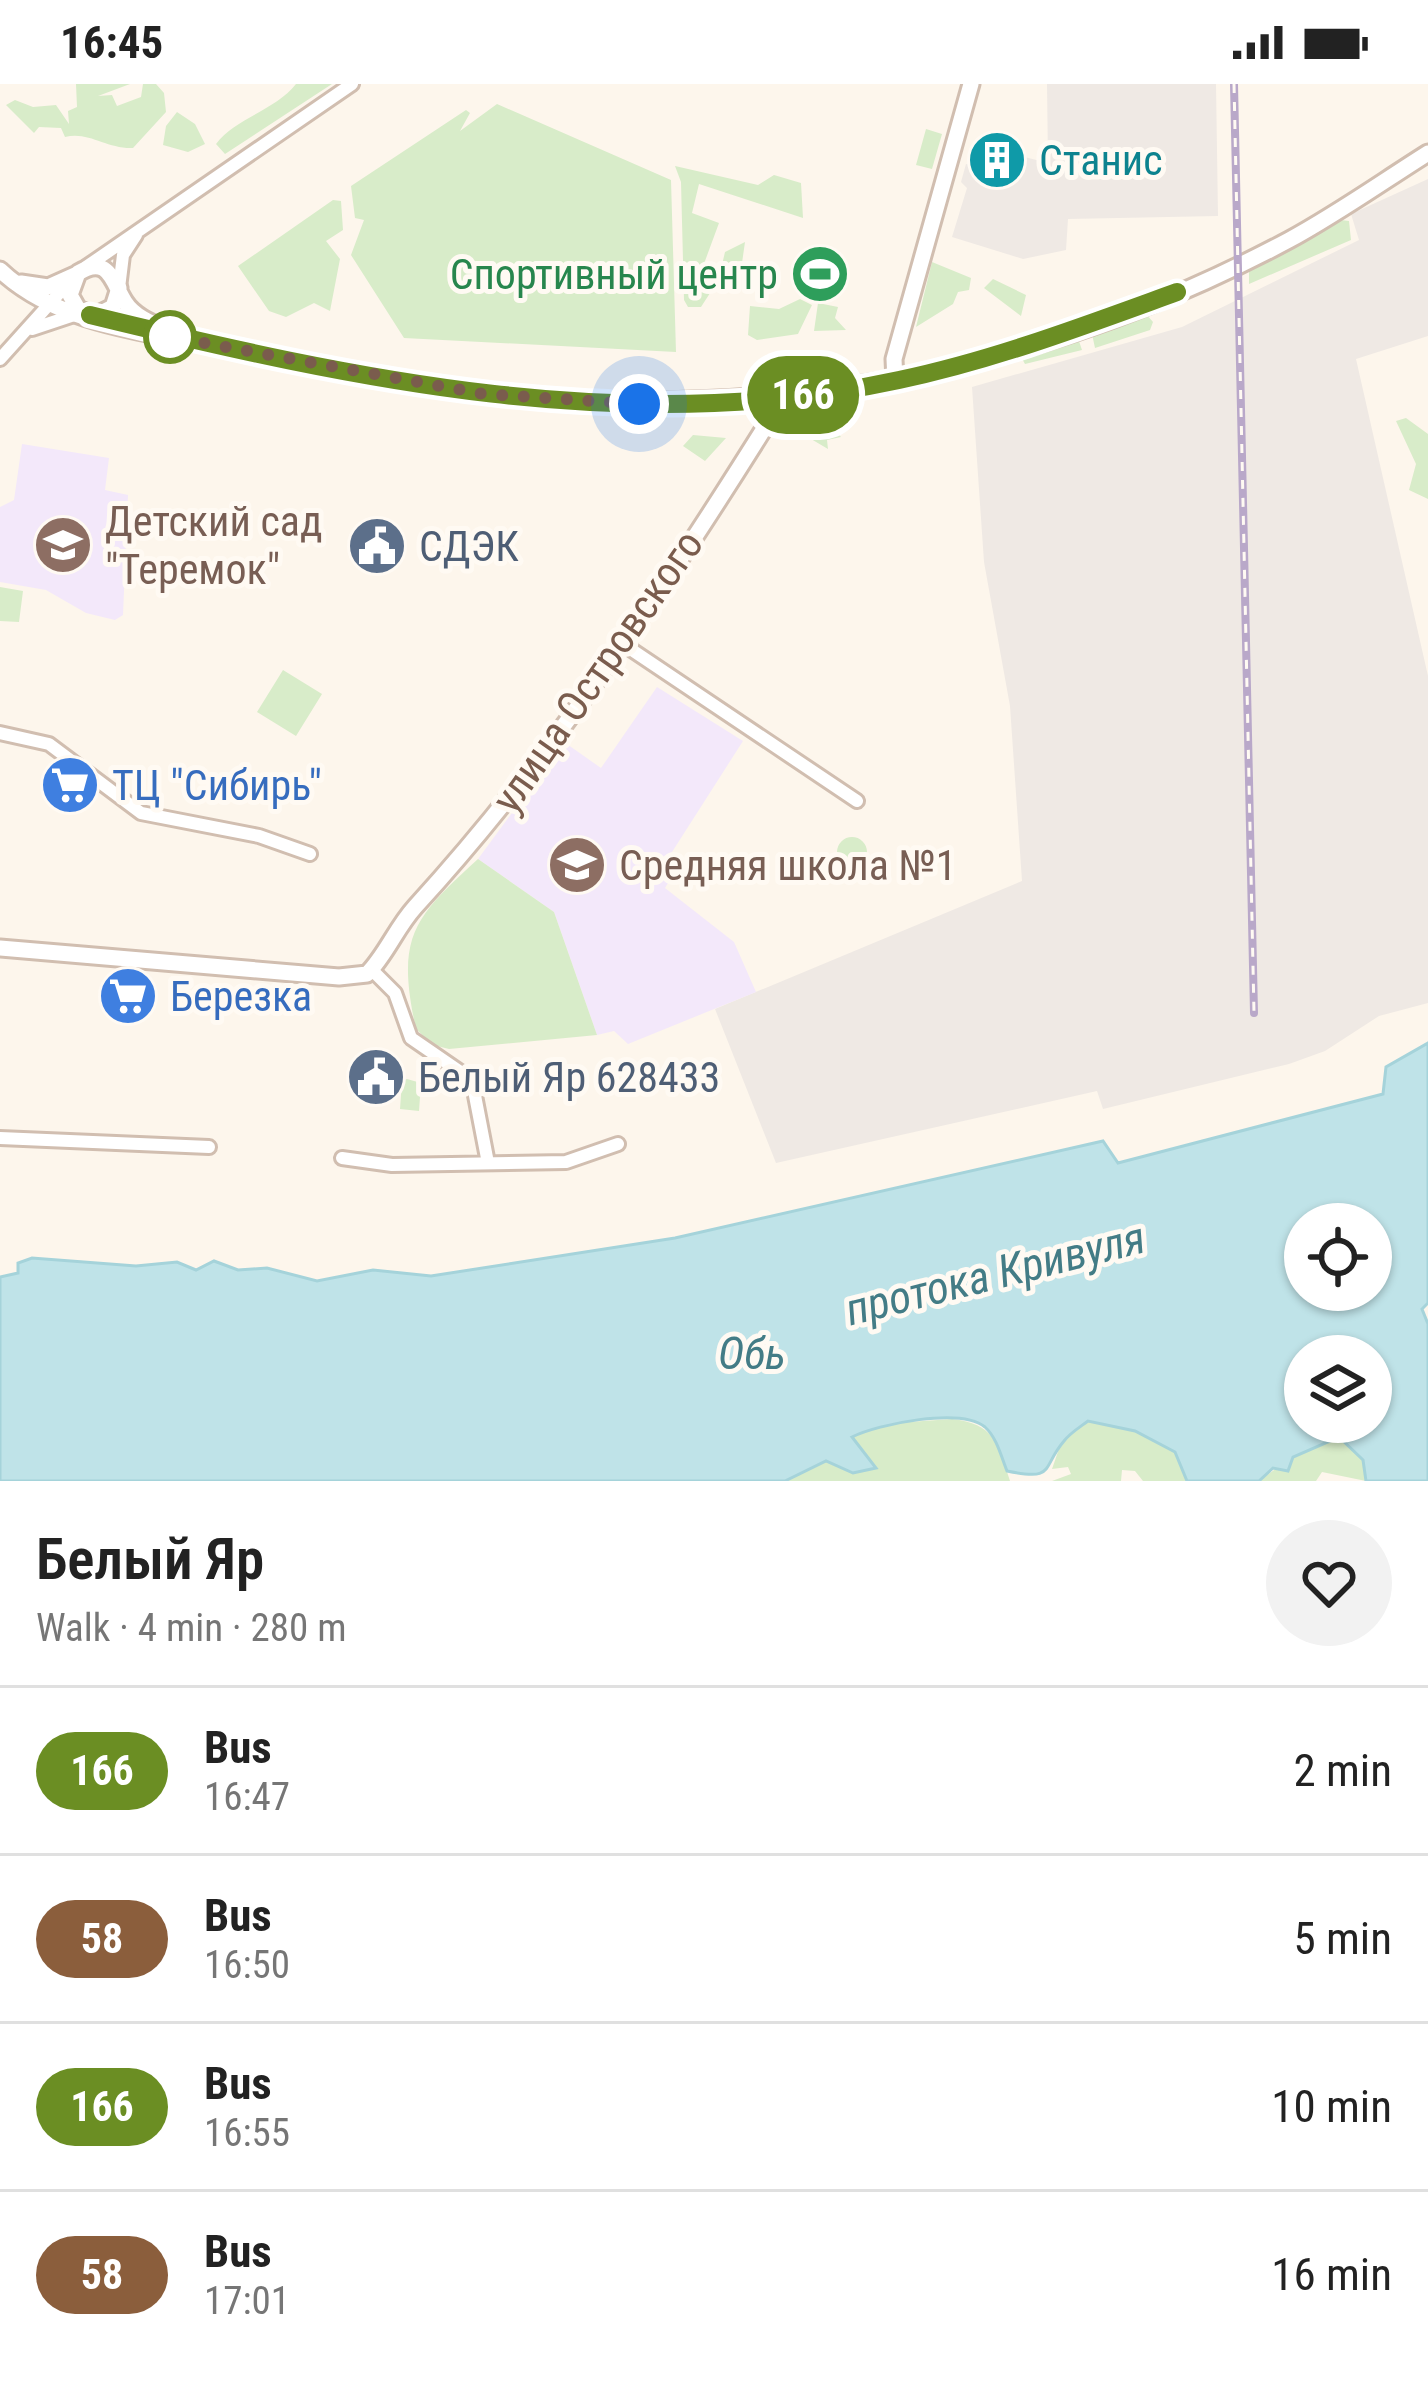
<!DOCTYPE html>
<meta charset="utf-8">
<style>
:root{--surface:#fff;--page:#f2f2f2;--text:#222;--muted:#767676;--line:#e0e0e0}
body{margin:0;font-family:"Roboto Condensed",sans-serif;background:var(--page);color:var(--text);height:100vh;display:flex;flex-direction:column;font-size:45px;white-space:nowrap}
*{box-sizing:border-box;margin:0}
p{font-size:39px;color:var(--muted)}
.icon{flex:none;width:66px;height:66px;fill:none;stroke:currentColor;stroke-width:2;stroke-linecap:round;stroke-linejoin:round}
.map{position:relative;height:1397px;overflow:hidden}
.side{display:flex;flex-direction:column;background:var(--surface);flex:1}
.side>*{flex:none}
.badge{padding:0 24px;border-radius:39px;font-size:42px;line-height:78px}
.controls{position:absolute;left:1284px;top:1119px;display:grid;gap:24px}
.controls a{display:grid;place-items:center;width:108px;height:108px;border-radius:50%;background:var(--surface);box-shadow:0 3px 9px #0004;font-size:60px}
.you{position:absolute;width:60px;height:60px;margin:-30px;border:9px solid #fff;border-radius:50%;background:#1a73e8;box-shadow:0 0 0 18px #1a73e833}
.map>.badge{position:absolute;translate:-50% -50%;box-shadow:0 0 0 6px #fff}
.round{display:grid;place-items:center;flex:none;width:126px;height:126px;border-radius:63px;background:var(--page)}
.overview{display:flex;align-items:center;justify-content:space-between;height:204px;padding:0 36px}
h1{font-size:57px;font-weight:600;line-height:90px}
ul{padding:0;list-style:none}
li{display:flex;align-items:center;gap:36px;height:168px;padding:0 36px;border-top:3px solid var(--line)}
li div{flex:1}
li b{display:block;font-size:45px}
li em{font-style:normal}
li .badge{min-width:132px;font-weight:700;text-align:center}
.status{display:flex;justify-content:space-between;align-items:center;height:84px;padding:0 60px;background:var(--surface);direction:ltr}
.status svg{height:33px;fill:currentColor}
.map>svg:first-child{display:block}
.industrial{fill:#efe9e4}
.education{fill:#f3e8fa}
.green{fill:#d8ecc9}
.water{fill:#bfe3e8;stroke:#a5d3da;stroke-width:3;fill-rule:evenodd}
.lines{fill:none;stroke-linecap:round;stroke-linejoin:round}
.minor-casing{stroke:#d1beb0;stroke-width:18}
.tertiary-casing{stroke:#d1beb0;stroke-width:21}
.minor{stroke:#fff;stroke-width:12}
.tertiary{stroke:#fff;stroke-width:15}
.rail-casing{stroke:#b9a8c9;stroke-width:8}
.rail{stroke:#fffaf3;stroke-width:3;stroke-dasharray:9;stroke-linecap:butt}
.line-casing{stroke:#fff;stroke-width:27}
.line{stroke:#6b8e23;stroke-width:18}
.walk{stroke:#7a5c4d;stroke-width:12;stroke-dasharray:0 21.6}
.stop-dot{fill:#fff;stroke:#6b8e23;stroke-width:6}
.labels{text-anchor:middle;stroke-width:10;stroke-linejoin:round;paint-order:stroke}
.culture-label{font-size:42px;fill:#0d838f;stroke:#fffaf3;text-anchor:start}
.leisure-label{font-size:42px;fill:#27864d;stroke:#fffaf3;text-anchor:end}
.education-label{font-size:42px;fill:#785e54;stroke:#fffaf3;text-anchor:start}
.service-label{font-size:42px;fill:#4e5e75;stroke:#fffaf3;text-anchor:start}
.street-label{font-size:42px;fill:#7a5c4d;stroke:#fffaf3}
.shop-label{font-size:42px;fill:#366cbe;stroke:#fffaf3;text-anchor:start}
.water-label{font-size:45px;font-style:italic;fill:#437c86;stroke:#fffaf3}
</style>
<div class="status"><b>16:45</b><svg viewBox="0 0 49 12"><path d="M0 12V9h3v3zM5 12V6h3v6zM10 12V3h3v9zM15 12V0h3v12zM26 1h20v11H26zM47 4h2v5h-2z"/></svg></div>
<div class="map">
<svg width="1428" height="1397" viewBox="0 0 1428 1397">
<rect width="100%" height="100%" fill="#fdf6ec"/>
<path class="industrial" d="M1047,0H1216L1218,132L1068,135L1066,166L1023,175L952,153L967,104L961,98L966,80L977,82L979,61L1048,79Z
M1428,95V252L1356,275L1428,592V919L1379,932L1325,967L1289,980L1103,1025L1097,1007L776,1079L715,925L1022,797L1010,622L984,478L972,303L1182,243L1359,156L1351,130Z"/>
<path class="education" d="M22,360L109,374L105,406L128,411L123,531L115,536L86,529L46,506L0,498V423L14,416Z
M657,603L743,657L665,779L676,786L665,804L734,858L756,908L628,960L614,947L597,951L554,828L478,775L564,658L601,684Z"/>
<path class="green" d="M76,0H130L98,12L112,11L117,22L141,13L143,0H156L164,9L166,28L133,64C106,65 89,47 65,53L61,44L39,43L34,49L6,21L15,16L33,23L56,21L69,40L68,27L77,23Z
M296,0H332L225,70L216,60C234,35 276,26 296,0Z
M497,20L671,96L676,268L404,254L351,171L364,136L355,134L351,102L466,26L470,29L460,47Z
M177,28L195,40L205,60L188,68L163,61L166,42Z
M926,45L942,50L932,85L916,81Z
M675,82L758,101L774,91L801,99L803,134L699,100L692,129L719,139L705,177L712,206L701,223H688L684,216L681,98Z
M333,116L341,117L343,146L326,157L340,175L330,227L314,219L286,233L269,227L238,182Z
M1341,136L1349,137L1351,156L1249,200V184Z
M745,158L739,200L732,207L721,185L725,168Z
M932,178L971,194L969,206L958,208L953,220L916,243Z
M993,195L1026,211L1021,232L984,204Z
M800,215L812,221L798,250L757,256L748,251L750,222L779,225Z
M818,219L838,223L835,234L846,246L814,247Z
M1147,231L1153,238L1150,246L1095,264L1092,250Z
M1079,257L1082,266L1025,280L1021,273Z
M1406,334L1428,350V415L1409,406L1416,380L1396,337Z
M825,335L841,353L827,356L828,365L794,345L809,336Z
M693,351L726,354L705,377L683,362Z
M0,503L23,507L19,538L0,537Z
M283,586L322,610L296,652L257,628Z
M837 768a15 15 0 1 1 30 0a15 15 0 1 1-30 0Z
M478,775L554,828L597,951L449,965L433,961L416,945C395,851 415,833 478,775Z
M407,995L421,999L419,1027L400,1025L402,997Z
M952,1335C994,1340 998,1358 1010,1397H785L826,1377L853,1389L875,1382L852,1353L880,1340Z
M1087,1337L1135,1347L1175,1368L1187,1397H1143L1135,1387L1122,1386L1121,1397H1052L1071,1390L1068,1383L1052,1385L1061,1359Z
M1339,1353L1363,1376L1366,1397L1322,1388L1316,1397H1259L1292,1373Z"/>
<path class="water" d="M1428,959V1219L1422,1225L1428,1240V1397H1366L1363,1376L1339,1353L1293,1373L1288,1387L1273,1384L1259,1397H1187L1175,1368L1135,1347L1088,1337C1080,1343 1070,1349 1064,1357C1041,1384 1056,1397 1007,1387C1001,1372 997,1354 985,1343C961,1323 878,1340 852,1353L876,1384L853,1389L826,1377L785,1397H0V1193L18,1189V1179L32,1174L136,1182L177,1178L196,1186L214,1177L238,1186L267,1184L317,1197L373,1186L431,1192L675,1154L1103,1057L1118,1079L1383,1010L1386,983ZM1305,1140H1371V1206H1305ZM1371,1272V1338H1305V1272Z"/>
<g class="lines">
<g class="minor-casing">
<path id="minor" d="M86,183L352,0
M119,204L123,171L136,151
M32,245L74,231
M0,275L71,196
M620,558L857,717
M0,649L49,660L141,729L259,752L310,770
M372,886L395,909L411,954L472,996L488,1079
M0,1054L209,1063
M342,1074L392,1081L566,1078L618,1060"/>
</g>
<g class="tertiary-casing">
<path id="tertiary" d="M0,186C61,244 158,248 237,266C606,352 950,337 1289,156C1337,130 1382,98 1428,69
M21,199L48,203L77,190
M119,204L113,223L95,232L78,225L70,211L78,189C109,170 112,198 125,218C134,232 151,239 165,245
M895,297L894,275L971,0
M0,864L339,893L367,890C386,871 396,844 415,823C552,673 668,499 775,327L777,314"/>
</g>
<use href="#minor" class="minor"/>
<use href="#tertiary" class="tertiary"/>
<g class="rail-casing">
<path id="rail" d="M1234,0L1254,929"/>
</g>
<use href="#rail" class="rail"/>
</g>
<g class="lines">
<g class="line-casing">
<path id="line" d="M90,231C352,295 629,355 899,296C994,276 1086,241 1177,208"/>
</g>
<use href="#line" class="line"/>
<path class="walk" d="M170,253L166,252L484,310L639,320"/>
</g>
<defs>
<g id="building-disc" transform="scale(3)"><circle r="9.5" fill="#0f9aa8" stroke="#fffaf3"/><path d="M-4-6H4V6H1V3H-1V6H-4ZM-2.5-4.3h1.7v1.8h-1.7ZM.8-4.3h1.7v1.8H.8ZM-2.5-1h1.7V.8h-1.7ZM.8-1h1.7V.8H.8Z" fill="#fff"/></g>
<g id="stadium-disc" transform="scale(3)"><circle r="9.5" fill="#2e9e5b" stroke="#fffaf3"/><path d="M0-5a6.5 5 0 1 0 0 10a6.5 5 0 1 0 0-10ZM-3.5-1.8h7v3.6h-7Z" fill="#fff"/></g>
<g id="school-disc" transform="scale(3)"><circle r="9.5" fill="#8d6e63" stroke="#fffaf3"/><path d="M0-5L7-2L0 1L-7-2ZM-4 1L0 2.5L4 1V4Q0 6-4 4Z" fill="#fff"/></g>
<g id="civic-disc" transform="scale(3)"><circle r="9.5" fill="#5c6f8a" stroke="#fffaf3"/><path d="M-.6-6.5H3V-4.5H.6V-3L4-1V1h2V6H-6V1h2V-1L-.6-3ZM-1.2 2.5V6h2.4V2.5Z" fill="#fff"/></g>
<g id="supermarket-disc" transform="scale(3)"><circle r="9.5" fill="#3f7fe0" stroke="#fffaf3"/><path d="M-6-5.5h2.5l.6 2H6L4.5 2H-2.5L-4.4-4H-6ZM-1.5 3.2a1.3 1.3 0 1 0 .1 0ZM3 3.2a1.3 1.3 0 1 0 .1 0Z" fill="#fff"/></g>
</defs>
<g fill-rule="evenodd">
<use href="#building-disc" x="997" y="76"/>
<use href="#stadium-disc" x="820" y="190"/>
<use href="#school-disc" x="63" y="461"/>
<use href="#civic-disc" x="377" y="462"/>
<use href="#supermarket-disc" x="70" y="701"/>
<use href="#school-disc" x="577" y="781"/>
<use href="#supermarket-disc" x="128" y="912"/>
<use href="#civic-disc" x="376" y="993"/>
</g>
<circle class="stop-dot" cx="170" cy="253" r="24"/>
<g class="labels">
<g class="culture-label">
<text x="1039" y="91">Станис</text>
</g>
<g class="leisure-label">
<text x="778" y="205">Спортивный центр</text>
</g>
<g class="education-label">
<text x="105" y="452">Детский сад<tspan x="105" dy="48">"Теремок"</tspan></text>
<text x="619" y="796">Средняя школа №1</text>
</g>
<g class="service-label">
<text x="419" y="477">СДЭК</text>
<text x="418" y="1008">Белый Яр 628433</text>
</g>
<g class="street-label">
<text transform="translate(597 587) rotate(-55)" y="15">улица Островского</text>
</g>
<g class="shop-label">
<text x="112" y="716">ТЦ "Сибирь"</text>
<text x="170" y="927">Березка</text>
</g>
<g class="water-label">
<text transform="translate(995 1189) rotate(-14)" y="16">протока Кривуля</text>
<text x="752" y="1285">Обь</text>
</g>
</g>
</svg>
<div class="controls">
<a><svg class="icon" aria-label="locate" viewBox="0 0 24 24"><circle cx="12" cy="12" r="6"/><path d="M12 2v4M12 18v4M2 12h4M18 12h4"/></svg></a>
<a><svg class="icon" aria-label="layers" viewBox="0 0 24 24"><path d="M12 4l9 5-9 5-9-5zM3 14l9 5 9-5"/></svg></a>
</div>
<div class="you" style="left:639px;top:320px"></div>
<b class="badge" style="left:803px;top:311px;background:#6b8e23;color:#fff">166</b>
</div>
<section class="side">
<div class="overview"><div><h1>Белый Яр</h1><p>Walk · 4 min · 280 m</p></div><a class="round"><svg class="icon" aria-label="heart" viewBox="0 0 24 24"><path d="M12 20l-8-8c-3-5 5-10 8-4 3-6 11-1 8 4z"/></svg></a></div>
<ul>
<li><span class="badge" style="background:#6b8e23;color:#fff">166</span><div><b>Bus</b><p>16:47</p></div><em>2 min</em></li>
<li><span class="badge" style="background:#8b5e3c;color:#fff">58</span><div><b>Bus</b><p>16:50</p></div><em>5 min</em></li>
<li><span class="badge" style="background:#6b8e23;color:#fff">166</span><div><b>Bus</b><p>16:55</p></div><em>10 min</em></li>
<li><span class="badge" style="background:#8b5e3c;color:#fff">58</span><div><b>Bus</b><p>17:01</p></div><em>16 min</em></li>
</ul>
</section>
